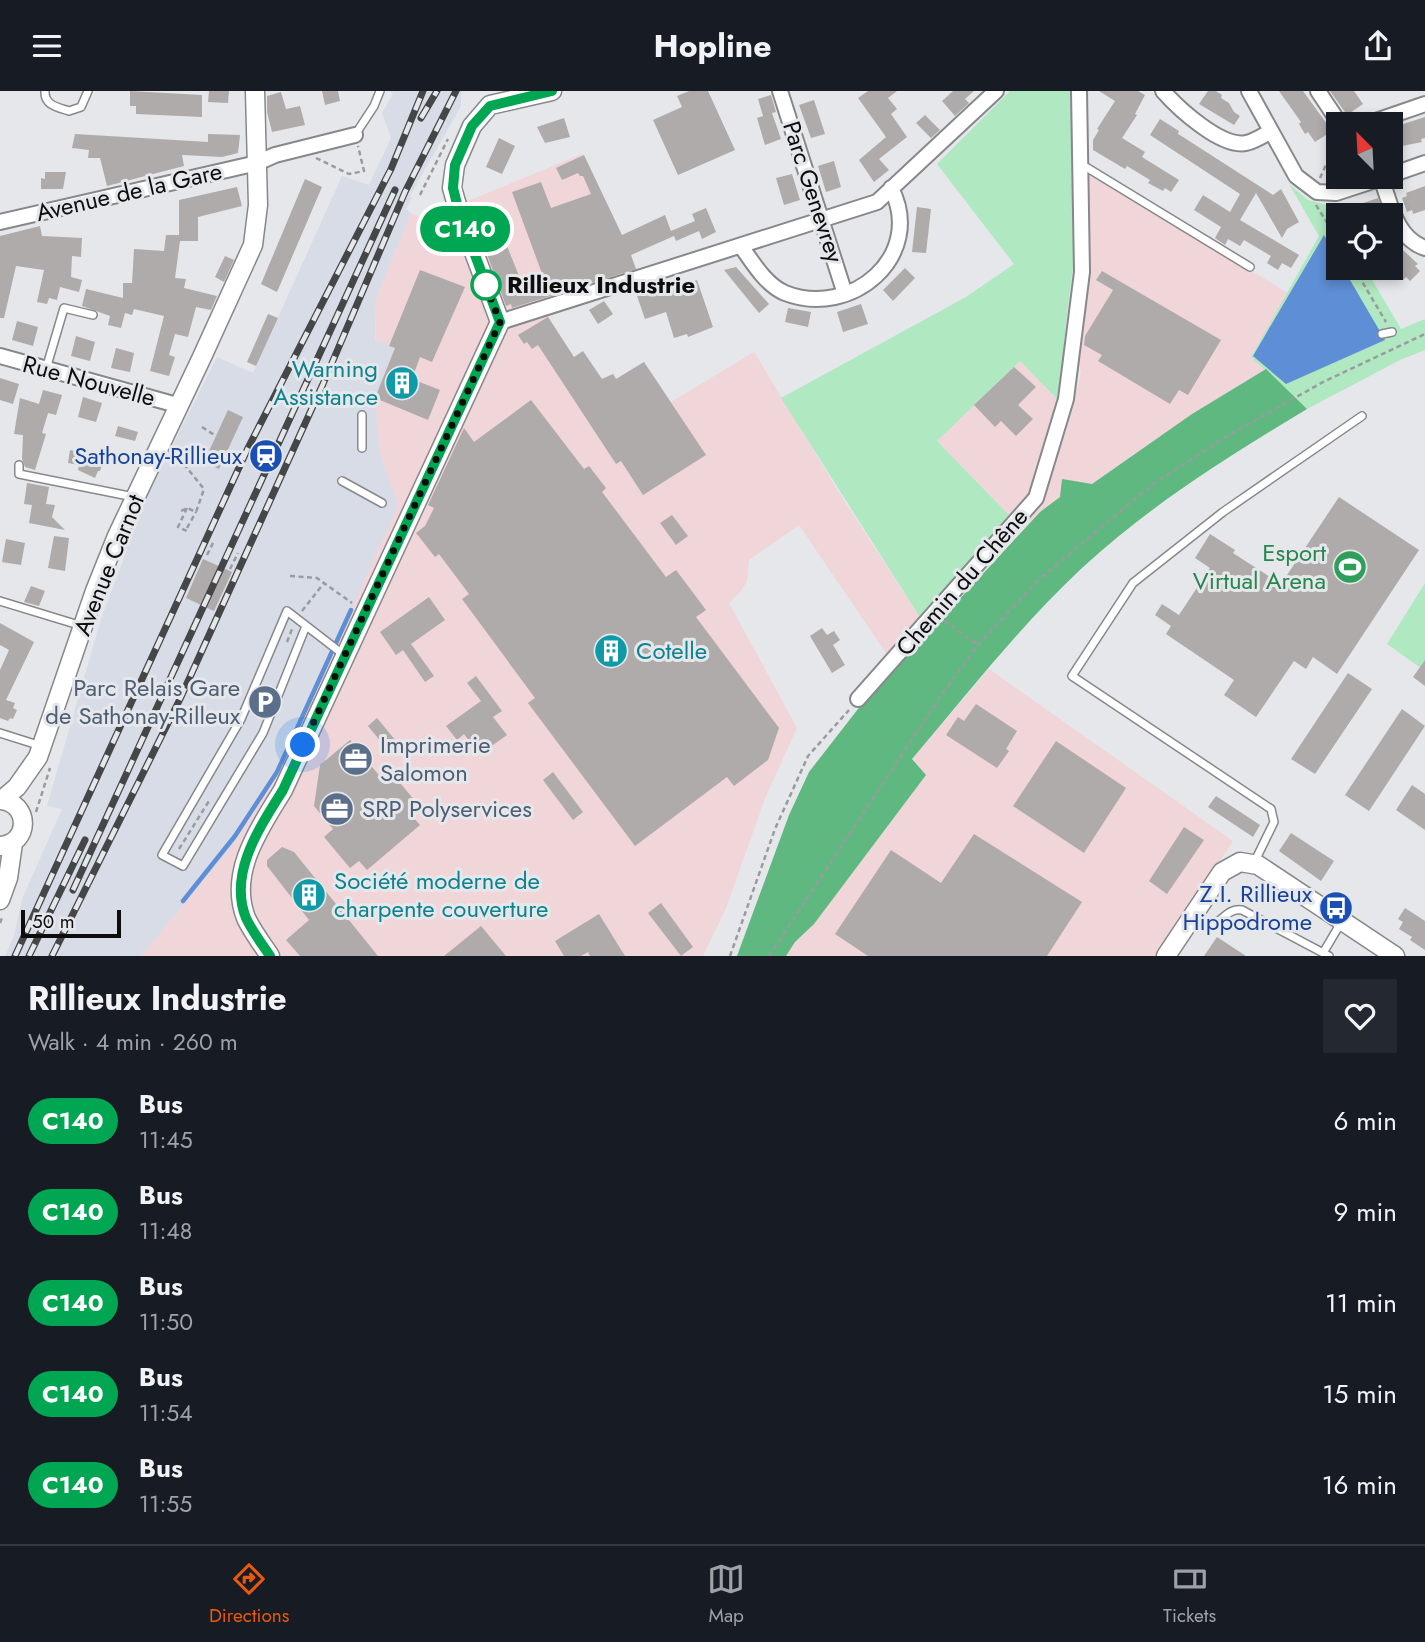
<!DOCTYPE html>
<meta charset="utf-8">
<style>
:root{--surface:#171b24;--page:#242831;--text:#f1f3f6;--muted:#9ea1a6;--line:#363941;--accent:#ea580c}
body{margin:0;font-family:Jost,sans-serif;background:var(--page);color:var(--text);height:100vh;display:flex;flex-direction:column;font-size:26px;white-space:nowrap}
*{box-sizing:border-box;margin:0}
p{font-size:23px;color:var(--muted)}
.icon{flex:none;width:38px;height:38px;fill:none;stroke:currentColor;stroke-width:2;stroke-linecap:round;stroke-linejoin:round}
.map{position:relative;height:865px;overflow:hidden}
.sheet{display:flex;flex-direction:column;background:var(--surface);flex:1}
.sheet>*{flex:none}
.badge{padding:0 14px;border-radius:23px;font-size:24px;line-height:46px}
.needle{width:46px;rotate:336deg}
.tools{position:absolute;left:1326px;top:21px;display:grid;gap:14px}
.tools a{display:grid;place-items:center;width:77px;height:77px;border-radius:0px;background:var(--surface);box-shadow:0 4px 10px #0003;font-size:35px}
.scale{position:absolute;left:21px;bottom:18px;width:100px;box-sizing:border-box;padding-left:7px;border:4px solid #0d0d0e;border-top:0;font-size:19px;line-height:24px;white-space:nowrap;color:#0d0d0e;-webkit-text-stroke:5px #e5e7ea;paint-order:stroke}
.you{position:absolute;width:35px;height:35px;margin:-18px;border:5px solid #fff;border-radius:50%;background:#1a73e8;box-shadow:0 0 0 10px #1a73e833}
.map>.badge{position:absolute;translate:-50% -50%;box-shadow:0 0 0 4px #fff}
.round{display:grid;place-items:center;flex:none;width:74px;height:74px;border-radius:0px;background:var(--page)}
.summary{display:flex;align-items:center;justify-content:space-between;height:119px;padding:0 28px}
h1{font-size:33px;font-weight:700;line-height:52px}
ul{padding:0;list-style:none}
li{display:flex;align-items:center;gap:21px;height:91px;padding:0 28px}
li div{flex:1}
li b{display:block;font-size:26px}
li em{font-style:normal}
li .badge{min-width:77px;font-weight:700;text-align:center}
header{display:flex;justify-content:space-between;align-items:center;height:91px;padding:0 28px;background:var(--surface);font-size:32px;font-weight:700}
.dock{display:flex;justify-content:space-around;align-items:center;height:98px;border-top:2px solid var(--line);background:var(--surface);font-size:19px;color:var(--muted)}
.dock a{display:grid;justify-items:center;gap:4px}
.dock .active{color:var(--accent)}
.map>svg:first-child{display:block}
.industrial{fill:#f0d5d9}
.built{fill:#d7dce6}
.green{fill:#b0e8c1}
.forest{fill:#5eb880}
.water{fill:#5e8ed5}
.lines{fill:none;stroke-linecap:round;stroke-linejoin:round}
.stream{stroke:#5e8ed5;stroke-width:4.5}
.building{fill:#afabaa}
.service-casing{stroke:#87888b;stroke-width:10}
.minor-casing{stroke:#87888b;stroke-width:18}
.tertiary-casing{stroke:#87888b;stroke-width:21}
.path{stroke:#9a9b9d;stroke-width:2.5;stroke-dasharray:5 3.5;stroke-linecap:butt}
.service{stroke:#fff;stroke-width:7}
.minor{stroke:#fff;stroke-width:14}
.tertiary{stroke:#fff;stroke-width:18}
.rail-casing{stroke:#454648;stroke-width:7}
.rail{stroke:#e5e7ea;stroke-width:4.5;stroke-dasharray:13;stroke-linecap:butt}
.line-casing{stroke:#fff;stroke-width:16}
.line{stroke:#00a651;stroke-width:10}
.walk{stroke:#0d0d0e;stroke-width:7;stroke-dasharray:0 12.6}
.stop-dot{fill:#fff;stroke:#00a651;stroke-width:3.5}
.labels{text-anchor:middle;stroke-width:6;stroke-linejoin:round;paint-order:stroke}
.street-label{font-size:24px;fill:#0d0d0e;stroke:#e5e7ea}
.stop-label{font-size:24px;font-weight:bold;fill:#0d0d0e;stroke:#e5e7ea;text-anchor:start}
.culture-label{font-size:24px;fill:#0d838f;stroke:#e5e7ea;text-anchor:start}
.transit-label{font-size:24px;fill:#164399;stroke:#e5e7ea;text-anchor:end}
.leisure-label{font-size:24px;fill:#27864d;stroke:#e5e7ea;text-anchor:end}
.service-label{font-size:24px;fill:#4e5e75;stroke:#e5e7ea;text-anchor:start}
</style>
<header><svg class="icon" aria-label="menu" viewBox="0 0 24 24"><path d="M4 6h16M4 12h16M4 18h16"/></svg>Hopline<svg class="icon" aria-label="share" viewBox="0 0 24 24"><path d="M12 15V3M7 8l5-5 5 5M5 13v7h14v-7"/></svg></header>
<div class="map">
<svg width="1425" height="865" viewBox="0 0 1425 865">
<rect width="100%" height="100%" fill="#e5e7ea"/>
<path class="industrial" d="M582,63L638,182L641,195L548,225L591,295L613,283L617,288L644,271L671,311L754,261L841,405L923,531L890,568L799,434L749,469L747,490L741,500L729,512L797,637L766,705L726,817L703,865H141L236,750L398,414L380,363L375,307L376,208L411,122L459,143L463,112Z
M1084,79L1288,202L1251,266L1266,278L1192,323L1092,393L1060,406L1040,421L1023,438L937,350L1020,270L1059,310L1072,320L1081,282L1078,267Z
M989,578L1233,750L1155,865H786L795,851L814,833L926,684L912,668Z"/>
<path class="built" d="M390,0H463L461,4V15L410,105L412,107L406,118L411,122L376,208L375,249L395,257L375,307L380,363L398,414L281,676L236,750L141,865H5L14,845L22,808L62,718L47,715L102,525L124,467L120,459L217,266L253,282L342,85L369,94L391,47L382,22L393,3Z"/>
<path class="green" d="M1010,0H1074L1075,161L1066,231L1059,310L1020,270L937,350L1009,424L923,531L781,307L966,206L1014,173L937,73Z
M1289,93L1308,109L1328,114L1339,132V177H1365L1401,238L1425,228V259L1400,269L1307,318L1251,266L1319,145Z
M1425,492V580L1387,553Z"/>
<path class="forest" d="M1266,278L1307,318C1228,366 1150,414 1082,477C1020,535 967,603 912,668L926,684L814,833L795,851L786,865H737L789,724L809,681L858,618L1040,421L1060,406L1062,388L1092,393L1192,323Z"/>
<path class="water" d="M1324,144L1339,169V177H1343L1385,249L1286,293L1253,265Z"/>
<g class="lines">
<path class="stream" d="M183,810L235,745L277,681L351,519"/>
</g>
<path class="building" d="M130,0L202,4V26L136,23V15H130Z
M209,0H229L228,12L208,11Z
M322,0H338L340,10L325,14Z
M689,0H708L735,59L678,84L653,29L682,16L677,5Z
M868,0H897L888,7L897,18L891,23L907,46L879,68L889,79L874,91L859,69L886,46L858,7Z
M953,0H974L965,8L969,12L955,25L942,10Z
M1099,0H1138L1145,4L1135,23L1137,24L1122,47L1145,61L1142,66L1179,89L1171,101L1165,97L1163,100L1148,92L1150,89L1127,75L1125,78L1093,59V49L1099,39L1097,38L1115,10Z
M1208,0H1216L1222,4L1221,7L1229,12L1234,21L1240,25L1234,34L1199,13Z
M1279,0H1303L1332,40L1315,51L1308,41L1305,43L1299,33L1301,31Z
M1330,0H1354L1363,13L1347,24Z
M281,1L286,18L300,15L305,34L272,41L267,21V5Z
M771,4L776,21L772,22L781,48L765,54L757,27L763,25L758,8Z
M814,9L825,43L811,47L799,14Z
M925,24L940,39L931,47L916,32Z
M1425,26V47L1421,48L1422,51L1397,56L1391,37Z
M564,27L570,46L545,52L537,36Z
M1160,28L1179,40L1178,43L1183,46L1273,104L1281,98L1299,131L1287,138L1282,147L1256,102L1240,129L1299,164L1291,177L1282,172L1278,179L1267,172L1271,165L1244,149L1240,155L1228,148L1225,154L1215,147L1221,136L1194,119L1203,104L1230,121L1240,103L1150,44Z
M75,43L208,51V43L240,44L238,62L222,66L182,64L184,75L107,95L100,67H88L89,59L72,57Z
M499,47L515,55L502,83L486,76Z
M584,64L622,144L665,124L671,140L695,130L692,123L706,117L716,141L702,148L699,140L676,150L674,145L631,164L636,178L512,217L511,213L506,215L472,122L488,117L492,129L496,128L526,202L547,196L512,101L541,91L551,117L591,103L583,85H580L578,82L562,89L556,77Z
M834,70L841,96L826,101L818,75Z
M45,81H66L63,98H41V87L45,88Z
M792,83L800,109L784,114L776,87Z
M305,88L322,96L277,201L261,193Z
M1425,95V119L1413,123L1412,119L1407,121L1402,107L1407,105L1406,102Z
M237,96L242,115L198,126V150H180L175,187L186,188L184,197L217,205L211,219L196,216L188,246L175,243L169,264L175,266L169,285L150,280L164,225L134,218L132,224L125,222L121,237L108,234L110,225L82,215L86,198L123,207V192H132L134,158L164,160L166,144H179V109Z
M1378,107L1384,124H1367L1363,112Z
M917,116L931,118L926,162L912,161Z
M40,135L42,145L82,147L81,166L72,165L71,186L82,189L79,201L60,196L57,209L49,207L47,213L37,211L44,179L16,175L4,227H0V145Z
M1391,148L1418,173L1415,175L1420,180L1410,190L1406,186L1403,189L1391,177Z
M225,165L234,169L224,191L215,186Z
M736,176L769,213L759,222L724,179Z
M905,177L915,187L893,210L883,199Z
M420,179L465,196L432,271L420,266L412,288L440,299L428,329L375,307L395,257L389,255Z
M1102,180L1221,249L1188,304L1179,299L1170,313L1098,270L1102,264L1084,254L1085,245L1113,199L1096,189Z
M697,189L713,236L688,246L687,243L674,247L666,221L645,228L637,205L658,197L659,202Z
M604,210L613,223L598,233L589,219Z
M861,213L868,233L843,241L837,221Z
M788,217L811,221L808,236L785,231Z
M268,223L278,227L256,275L247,271Z
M548,226L574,266L583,260L602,288L613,283L616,288L644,271L706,364L643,404L621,370L616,373L538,254L532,258L527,251L524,253L518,244Z
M17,230L38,236L33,255L12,249Z
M76,245L95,251L90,270L71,265Z
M116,257L134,262L130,281L111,277Z
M1014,276L1036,296L1018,314L1033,328L1016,345L1001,330L995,336L974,314Z
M0,287L19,293L13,313L0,309Z
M43,299L62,304L56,324L48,322L42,342L46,343L35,379L25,376L22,368L23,344L14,343L20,307L39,313Z
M83,306L102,312L96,331L78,326Z
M531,309L584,378L589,375L606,397L602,401L666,486L676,479L706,519L696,526L779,637L768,669L734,695L727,686L635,755L528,612L535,607L462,508L469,503L439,463L435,466L416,442L425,435L434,417L428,414L464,337L474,351Z
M228,319L243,326L219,378L204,371Z
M118,335L138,341L135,350L115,345Z
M70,359L81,361L82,359L105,366L100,380H98L95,387L78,379L79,374L68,372Z
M27,392L49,396L46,413L55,414L52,426L65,439L29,432L32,414L24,413Z
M1339,406L1419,459L1337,583L1313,566L1306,578L1294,570L1256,626L1224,604L1234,589L1166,543L1171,535L1155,524L1162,513L1179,524L1210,477L1195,467L1210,443L1235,459L1233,462L1281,493Z
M672,424L688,445L676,454L660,432Z
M54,445L69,447L65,480L48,477Z
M6,448L25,452L21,474L2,471Z
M203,468L232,481L214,520L186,507Z
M31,495L45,500L39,515L24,511Z
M429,506L445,529L411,553L434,585L425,591L403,559L396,564L380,541Z
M0,532L34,551L6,609L15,612L13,617L17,619L13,628L10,627L8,630L0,627V579L9,559L0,554Z
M822,537L827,544L834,540L840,549L833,554L845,574L832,582L810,545Z
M1425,569V595L1413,586Z
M1348,582L1372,598L1315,683L1291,668Z
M476,585L502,620L493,626L507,644L486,659L479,651L473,655L464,643L457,649L446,635L481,610L467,592Z
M976,613L1017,640L1006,658L1009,660L997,677L946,644L958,626L964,630Z
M1402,618L1425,635L1369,720L1345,704Z
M377,627L396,650L387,658L368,635Z
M350,649L386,693L395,686L421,717L412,725L420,734L367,779L359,770L350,777L324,746L333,738L314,715L320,674Z
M1056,650L1126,697L1084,762L1013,715Z
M553,681L583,721L573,729L543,689Z
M1412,694L1425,703V739L1396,719Z
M1216,705L1260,734L1253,746L1208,716Z
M1184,736L1204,749L1167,803L1149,790Z
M1291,742L1334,770L1321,790L1279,760Z
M974,743L1082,811L1047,865H868L835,843L891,759L941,792Z
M282,756L294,761L378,865H300L286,849L309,829L267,775V769Z
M661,812L693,856L681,865L648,822Z
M1405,817L1425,830V859L1410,849L1412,846L1399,838L1403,831L1398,828Z
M599,823L625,865H590L588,861L581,865H564L555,850Z
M481,835L506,865H444Z
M1217,846L1246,865H1204Z"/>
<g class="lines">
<g class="service-casing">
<path id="service" d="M45,0C44,14 57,16 69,20L81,16L88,0
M355,44L374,15L380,0
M1081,73L1250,176
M1382,243L1392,241
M46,278L64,217L93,224
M362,357V324
M19,374V383L134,406
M342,390L382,412
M0,510L82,535
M306,535L263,642L183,775L162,764L241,628L287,520L344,564
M0,642L41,655
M1254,772L1274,731L1271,718L1072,585L1133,492L1223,421L1362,325
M1196,823L1210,834C1223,831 1227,817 1242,819L1329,865
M1323,862L1342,830"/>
</g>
<g class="minor-casing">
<path id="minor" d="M780,0L845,203
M1163,0C1178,17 1221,57 1246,52C1255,50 1264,44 1271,40
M1249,0L1296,85L1317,101L1336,102L1385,86
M1318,0L1340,33
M1367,33L1425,13
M1391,84L1425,72
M1381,87C1391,114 1396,147 1425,157
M0,131L257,72L275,64L355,44
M741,155C753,172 766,194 785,202C851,228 926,165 891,97
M500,231L877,111L996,0
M0,265L177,314
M858,608L1036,407L1066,308L1082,181L1079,0"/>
</g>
<g class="tertiary-casing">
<path id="tertiary" d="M3,708L17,696L38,666L95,500L117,445L202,266L253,154L258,114L255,0
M0,709C30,711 31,753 0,755
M0,809L8,787L13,752
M270,865C262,853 252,840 246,827C228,781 260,737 283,699L500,231L459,121L452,97L455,74L472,35L490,14L552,0
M1166,865L1222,781L1240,771L1258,774L1395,865"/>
</g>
<path class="path" d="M316,67L349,83L364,80L358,55
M1320,87L1339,45
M420,104L448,48
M1316,114L1339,151
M1354,177L1386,231
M202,336L216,345
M187,417L178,436L187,440
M181,420L187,417L196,421L204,398L183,372
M187,437L196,421
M207,464L214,450
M230,478L238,462
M290,485L317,487L352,512
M302,520L324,492
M944,530L978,554
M287,551L292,538
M36,721L50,677
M179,758L209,710
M0,832L3,824
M730,865L775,738L808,665L849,619
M769,865L942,603L978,554L1036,491L1153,393L1229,344L1323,291L1425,243"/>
<use href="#service" class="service"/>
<use href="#minor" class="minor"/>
<use href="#tertiary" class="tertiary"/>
<g class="rail-casing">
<path id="rail" d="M421,27L437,0
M73,799L395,99
M15,865L248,357L391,78L423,0
M29,865L85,749
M52,865L180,608L323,293L405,101L456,0"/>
</g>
<use href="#rail" class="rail"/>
</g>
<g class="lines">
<g class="line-casing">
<path id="line" d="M270,865C262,853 252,840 246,827C228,782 260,736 283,699L500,231L459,121L453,97L455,74L472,35L490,15L552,0"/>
</g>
<use href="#line" class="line"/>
<path class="walk" d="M303,654L500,231L485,192L486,194"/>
</g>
<defs>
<g id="building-disc" transform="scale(1.75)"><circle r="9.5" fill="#0f9aa8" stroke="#e5e7ea"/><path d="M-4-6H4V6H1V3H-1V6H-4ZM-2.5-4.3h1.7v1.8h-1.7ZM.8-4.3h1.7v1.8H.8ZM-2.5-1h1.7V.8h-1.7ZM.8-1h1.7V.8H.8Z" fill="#fff"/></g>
<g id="station-disc" transform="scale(1.75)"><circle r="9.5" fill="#1a4fb4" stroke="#e5e7ea"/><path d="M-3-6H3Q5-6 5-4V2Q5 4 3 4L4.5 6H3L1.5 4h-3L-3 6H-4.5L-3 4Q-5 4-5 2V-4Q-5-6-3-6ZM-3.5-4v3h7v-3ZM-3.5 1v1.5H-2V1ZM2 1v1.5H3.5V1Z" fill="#fff"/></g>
<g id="stadium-disc" transform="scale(1.75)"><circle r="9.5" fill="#2e9e5b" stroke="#e5e7ea"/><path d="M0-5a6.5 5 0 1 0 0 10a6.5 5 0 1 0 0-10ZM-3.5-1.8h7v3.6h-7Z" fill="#fff"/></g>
<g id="parking-disc" transform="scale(1.75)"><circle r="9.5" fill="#5c6f8a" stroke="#e5e7ea"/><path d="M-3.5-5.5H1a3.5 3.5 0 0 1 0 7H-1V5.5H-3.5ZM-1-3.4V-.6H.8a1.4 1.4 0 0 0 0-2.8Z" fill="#fff"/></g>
<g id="office-disc" transform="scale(1.75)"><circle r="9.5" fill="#5c6f8a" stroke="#e5e7ea"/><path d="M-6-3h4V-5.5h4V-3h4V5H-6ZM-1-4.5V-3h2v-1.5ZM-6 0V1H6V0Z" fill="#fff"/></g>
<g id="bus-disc" transform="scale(1.75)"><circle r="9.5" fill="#1a4fb4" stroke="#e5e7ea"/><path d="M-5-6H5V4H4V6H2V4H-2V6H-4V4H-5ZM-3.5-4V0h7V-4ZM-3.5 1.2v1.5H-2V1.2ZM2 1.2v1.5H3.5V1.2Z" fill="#fff"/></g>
</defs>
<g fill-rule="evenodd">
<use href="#building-disc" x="402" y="292"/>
<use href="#station-disc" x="266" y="365"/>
<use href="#stadium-disc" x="1350" y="476"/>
<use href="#building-disc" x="611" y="560"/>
<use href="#parking-disc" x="265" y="611"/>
<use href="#office-disc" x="356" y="668"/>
<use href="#office-disc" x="337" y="718"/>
<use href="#building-disc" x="309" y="804"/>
<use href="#bus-disc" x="1336" y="817"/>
</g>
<circle class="stop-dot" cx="486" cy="194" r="14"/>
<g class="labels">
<g class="street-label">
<text transform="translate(129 101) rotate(-13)" y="8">Avenue de la Gare</text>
<text transform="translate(813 101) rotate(72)" y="8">Parc Genevrey</text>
<text transform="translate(89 290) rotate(15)" y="8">Rue Nouvelle</text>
<text transform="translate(109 474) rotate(-68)" y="8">Avenue Carnot</text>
<text transform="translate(962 491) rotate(-49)" y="8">Chemin du Chêne</text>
</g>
<g class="stop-label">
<text x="507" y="202">Rillieux Industrie</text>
</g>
<g class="culture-label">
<text x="378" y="286" text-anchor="end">Warning<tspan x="378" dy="28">Assistance</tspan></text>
<text x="636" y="568">Cotelle</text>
<text x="334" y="798">Société moderne de<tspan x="334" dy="28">charpente couverture</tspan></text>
</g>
<g class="transit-label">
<text x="242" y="373">Sathonay-Rillieux</text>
<text x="1312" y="811">Z.I. Rillieux<tspan x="1312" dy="28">Hippodrome</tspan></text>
</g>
<g class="leisure-label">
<text x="1326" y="470">Esport<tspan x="1326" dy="28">Virtual Arena</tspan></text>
</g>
<g class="service-label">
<text x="240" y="605" text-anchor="end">Parc Relais Gare<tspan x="240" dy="28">de Sathonay-Rilleux</tspan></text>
<text x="380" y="662">Imprimerie<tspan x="380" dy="28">Salomon</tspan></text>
<text x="362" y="726">SRP Polyservices</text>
</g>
</g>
</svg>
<div class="tools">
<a><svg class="needle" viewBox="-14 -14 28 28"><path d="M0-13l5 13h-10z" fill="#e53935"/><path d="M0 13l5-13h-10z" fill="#9ea1a6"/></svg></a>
<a><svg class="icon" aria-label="locate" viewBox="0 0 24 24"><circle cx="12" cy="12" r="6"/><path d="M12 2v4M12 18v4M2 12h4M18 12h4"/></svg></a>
</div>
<div class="scale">50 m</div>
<div class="you" style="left:303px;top:654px"></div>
<b class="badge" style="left:465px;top:138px;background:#00a651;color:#fff">C140</b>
</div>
<section class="sheet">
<div class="summary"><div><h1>Rillieux Industrie</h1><p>Walk · 4 min · 260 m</p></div><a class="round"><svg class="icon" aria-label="heart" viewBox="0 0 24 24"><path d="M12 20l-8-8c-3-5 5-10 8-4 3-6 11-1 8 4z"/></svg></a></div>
<ul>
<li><span class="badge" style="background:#00a651;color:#fff">C140</span><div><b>Bus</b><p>11:45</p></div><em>6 min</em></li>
<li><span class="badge" style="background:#00a651;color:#fff">C140</span><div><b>Bus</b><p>11:48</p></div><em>9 min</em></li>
<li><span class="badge" style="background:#00a651;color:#fff">C140</span><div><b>Bus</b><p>11:50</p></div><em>11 min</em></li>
<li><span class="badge" style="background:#00a651;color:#fff">C140</span><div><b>Bus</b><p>11:54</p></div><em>15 min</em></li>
<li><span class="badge" style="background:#00a651;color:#fff">C140</span><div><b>Bus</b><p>11:55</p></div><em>16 min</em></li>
</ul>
</section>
<nav class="dock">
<a class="active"><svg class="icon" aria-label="directions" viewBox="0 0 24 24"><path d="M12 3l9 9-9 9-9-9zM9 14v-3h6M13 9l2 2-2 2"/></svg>Directions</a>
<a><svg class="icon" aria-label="map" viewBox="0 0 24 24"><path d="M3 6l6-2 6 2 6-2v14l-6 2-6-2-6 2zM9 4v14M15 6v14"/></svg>Map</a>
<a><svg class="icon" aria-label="tickets" viewBox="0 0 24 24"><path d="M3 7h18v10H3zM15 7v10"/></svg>Tickets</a>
</nav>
